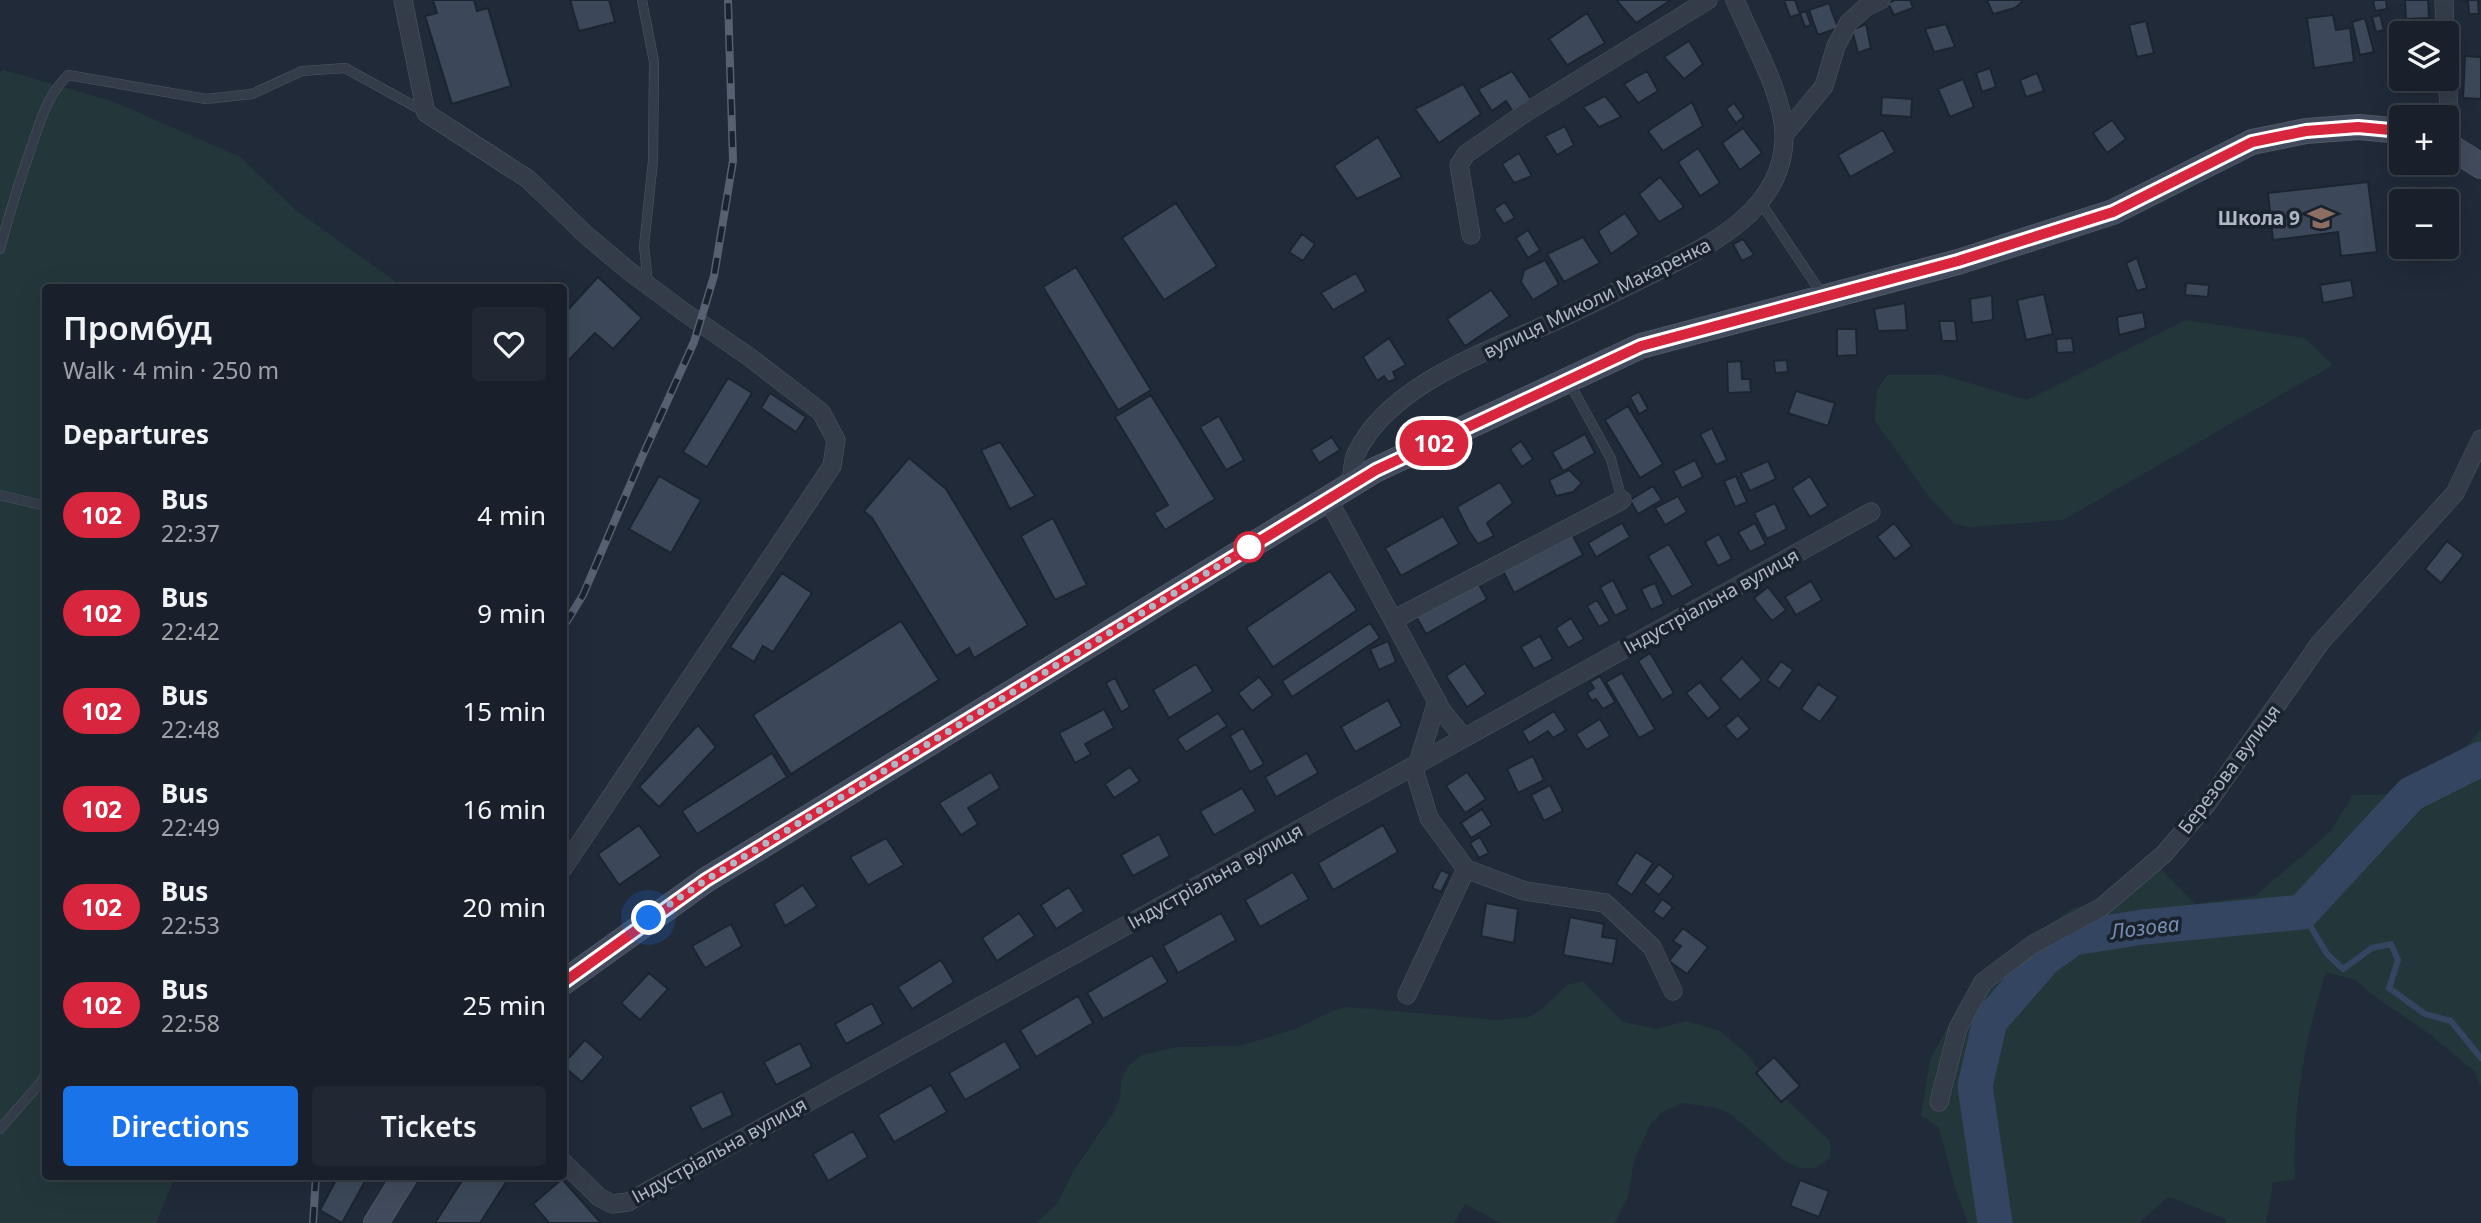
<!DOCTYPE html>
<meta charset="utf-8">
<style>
:root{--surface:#19202b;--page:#222833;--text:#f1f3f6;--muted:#9fa3a9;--line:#373e47;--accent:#1a73e8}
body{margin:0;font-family:"Noto Sans",sans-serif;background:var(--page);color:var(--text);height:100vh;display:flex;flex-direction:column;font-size:26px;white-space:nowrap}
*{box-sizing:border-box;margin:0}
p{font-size:23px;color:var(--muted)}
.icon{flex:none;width:38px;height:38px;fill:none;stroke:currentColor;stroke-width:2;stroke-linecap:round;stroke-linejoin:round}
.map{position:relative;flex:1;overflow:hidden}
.sheet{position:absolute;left:42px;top:284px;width:525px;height:896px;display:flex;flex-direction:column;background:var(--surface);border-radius:7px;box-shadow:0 7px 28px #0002,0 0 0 2px var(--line)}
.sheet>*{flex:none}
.badge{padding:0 14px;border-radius:23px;font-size:24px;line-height:46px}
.tools{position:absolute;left:2389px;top:21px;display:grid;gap:14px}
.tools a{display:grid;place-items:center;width:70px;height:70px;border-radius:7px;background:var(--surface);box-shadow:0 7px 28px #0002,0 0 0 2px var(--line);font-size:35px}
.you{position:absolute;width:35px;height:35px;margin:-18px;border:5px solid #fff;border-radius:50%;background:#1a73e8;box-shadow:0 0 0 10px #1a73e833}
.map>.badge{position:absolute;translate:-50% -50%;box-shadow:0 0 0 4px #fff}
h2{padding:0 21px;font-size:26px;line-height:63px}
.round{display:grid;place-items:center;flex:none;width:74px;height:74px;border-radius:7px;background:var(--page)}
.head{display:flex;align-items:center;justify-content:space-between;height:119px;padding:0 21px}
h1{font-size:33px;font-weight:600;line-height:52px}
.action{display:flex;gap:14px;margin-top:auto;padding:14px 21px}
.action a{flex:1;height:80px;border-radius:7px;background:var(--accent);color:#fff;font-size:28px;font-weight:600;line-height:80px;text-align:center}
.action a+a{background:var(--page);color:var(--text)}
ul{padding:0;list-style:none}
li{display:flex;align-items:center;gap:21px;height:98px;padding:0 21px}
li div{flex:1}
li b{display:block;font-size:26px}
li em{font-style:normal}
li .badge{min-width:77px;font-weight:700;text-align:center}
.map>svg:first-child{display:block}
.green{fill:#23373a}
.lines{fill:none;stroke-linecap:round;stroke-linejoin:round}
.stream{stroke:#344561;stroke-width:6}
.river{stroke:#344561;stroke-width:35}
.building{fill:#3c4859;stroke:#1c2430;stroke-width:2}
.service-casing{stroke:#4f5764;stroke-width:10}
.minor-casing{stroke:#4f5764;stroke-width:19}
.secondary-casing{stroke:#4f5764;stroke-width:26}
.service{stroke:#343c49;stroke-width:9}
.minor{stroke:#343c49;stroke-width:18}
.secondary{stroke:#424b5d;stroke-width:24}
.rail-casing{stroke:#566071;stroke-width:8}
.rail{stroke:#1a222e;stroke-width:5;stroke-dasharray:16;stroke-linecap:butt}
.line-casing{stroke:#fff;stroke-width:16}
.line{stroke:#d7263d;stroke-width:10}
.walk{stroke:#afb7c6;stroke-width:7;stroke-dasharray:0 12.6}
.stop-dot{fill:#fff;stroke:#d7263d;stroke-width:3.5}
.labels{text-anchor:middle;stroke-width:7;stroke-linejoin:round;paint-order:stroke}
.poi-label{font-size:19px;font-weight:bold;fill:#afb7c6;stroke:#1a222e;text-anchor:end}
.street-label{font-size:19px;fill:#afb7c6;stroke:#1a222e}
.water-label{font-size:21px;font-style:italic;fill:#768daf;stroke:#1a222e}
</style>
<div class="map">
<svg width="2481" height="1223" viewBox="0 0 2481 1223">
<rect width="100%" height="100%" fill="#212a39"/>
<path class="green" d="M4,70L112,101L240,157L298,212L403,287H46V1176H175L156,1223H0V71Z
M2186,320L2304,338L2333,365L2063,520L1970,527L1955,524L1930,498L1875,421L1877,390L1887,375H1942L2027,400Z
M2481,729V1087L2475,1072L2431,1035L2378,999L2355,980L2326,972C2305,1038 2292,1111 2295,1179L2273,1183L2266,1223H2226V1219L2168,1197L2139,1223H1968L1955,1188L1939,1128L1921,1115L1930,1060L1949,1024L1977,980L1991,964L2073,908C2103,907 2128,877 2147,855L2195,904L2255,896L2330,832L2353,795L2392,794L2454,761Z
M1583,981L1623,1022L1657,1029L1686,1021L1720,1031L1746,1053L1766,1080L1830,1141V1158L1815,1168H1799L1785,1161L1732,1115L1718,1108L1682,1103L1661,1113L1650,1125L1634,1161L1628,1196L1615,1223H1501L1465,1204L1454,1223H1036L1057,1204L1073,1172L1113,1113L1120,1098L1121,1081L1128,1066L1142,1055L1177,1047L1239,1046L1296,1029L1332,1011L1348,1007L1497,1020L1529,1017L1543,1008L1567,985Z"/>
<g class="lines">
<path class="stream" d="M2302,912L2327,954L2343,969L2372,948L2391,944L2398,960L2389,988L2425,1014L2451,1021L2481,1058"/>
<path class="river" d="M1995,1223L1975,1086L1990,1021L2045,958L2073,938L2143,927L2302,912L2411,794L2481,759"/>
</g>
<path class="building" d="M433,0H474L477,11L488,8L511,86L452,104L425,16L437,13Z
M570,0H609L615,22L579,31Z
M1619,0H1671L1636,23L1617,1Z
M1784,0H1795L1800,14L1790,17Z
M1895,0H1910L1913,8L1894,15L1888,3Z
M1987,0H2022V2L2015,8L1993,14Z
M2373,0H2386L2387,9L2375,11Z
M2405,0H2428L2429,18L2406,19Z
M2461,0H2481L2478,1L2479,14H2469L2468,1Z
M1829,3L1838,28L1818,35L1809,10Z
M1806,11L1811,25L1805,27L1800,13Z
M1587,13L1605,43L1567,65L1549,39Z
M2333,15L2336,30L2350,28L2354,62L2314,68L2307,18Z
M2380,15L2384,30L2376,32L2372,17Z
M2365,18L2374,52L2360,55L2352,22Z
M2146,21L2154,53L2137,57L2129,25Z
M1866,24L1871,48L1858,53L1852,30Z
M1946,24L1955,47L1934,52L1925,29Z
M1689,41L1703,64L1684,79L1664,57Z
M2465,56L2481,57V99L2463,98Z
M1990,68L1996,87L1982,92L1976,73Z
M1512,71L1531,99L1513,112L1506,101L1492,111L1478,89Z
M1647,71L1658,91L1638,103L1624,84Z
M2037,73L2044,91L2026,97L2020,80Z
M1963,79L1974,107L1950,117L1938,89Z
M1463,84L1481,114L1439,143L1415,109Z
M1605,96L1621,117L1599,127L1583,107Z
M1882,97L1912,99L1911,117L1881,115Z
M1692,102L1703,126L1663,151L1648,131Z
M1734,103L1744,117L1736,123L1726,109Z
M2112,120L2126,139L2107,153L2093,133Z
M1565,126L1574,145L1557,155L1545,136Z
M1743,128L1762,153L1740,170L1722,143Z
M1883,130L1895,152L1850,177L1838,155Z
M1378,137L1402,177L1357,199L1334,166Z
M1698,148L1720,183L1700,196L1678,162Z
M1519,153L1532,176L1514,183L1502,164Z
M1660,177L1684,207L1659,222L1639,194Z
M2368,182L2377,252L2341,256L2338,232L2273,240L2268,193Z
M2402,187L2424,201H2401V216L2388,208Z
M1505,202L1515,218L1504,224L1494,209Z
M1176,203L1217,266L1164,300L1122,238Z
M1625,213L1639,234L1611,254L1598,231Z
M1528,230L1540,250L1528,258L1516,238Z
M1302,234L1315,244L1303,261L1289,252Z
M1583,237L1600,263L1564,282L1547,254Z
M1743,239L1754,255L1742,261L1733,244Z
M2137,258L2147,288L2137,291L2126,263Z
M1545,260L1559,284L1533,300L1521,282L1524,270Z
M1076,267L1151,390L1118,410L1043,287Z
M1356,273L1366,291L1333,310L1321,293Z
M598,277L642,318L613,349L595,333L566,363L564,361V314Z
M2351,280L2354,297L2323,303L2320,285Z
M2186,283L2209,285L2208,297L2185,295Z
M1491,290L1510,316L1465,346L1447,319Z
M2044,294L2053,334L2026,340L2017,300Z
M1992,295L1993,320L1972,323L1970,299Z
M1905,303L1907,330L1878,331L1874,309Z
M2143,312L2146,328L2119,335L2117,317Z
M1939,321H1955L1957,341H1942Z
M1837,329H1856L1857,355L1837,356Z
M1389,338L1406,365L1393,372L1396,379L1388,382L1384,376L1377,381L1363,357Z
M2072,338L2074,352L2057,353L2056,339Z
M1787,360L1788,372L1775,373L1774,361Z
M1741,361L1742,379H1750L1751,392L1728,393L1727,362Z
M728,378L752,393L707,467L683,452Z
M1796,391L1835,403L1828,426L1788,413Z
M1639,392L1648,409L1639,414L1630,397Z
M770,393L806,417L796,432L761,408Z
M1151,395L1215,499L1165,530L1154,513L1168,505L1115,417Z
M1628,406L1663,464L1640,478L1605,420Z
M1219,416L1244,460L1226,470L1200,427Z
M1712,428L1727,460L1716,465L1700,434Z
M1585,434L1595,453L1563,471L1552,452Z
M1332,437L1340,450L1319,463L1311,450Z
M1521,441L1533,459L1522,467L1510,449Z
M1000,442L1035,496L1010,509L981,450Z
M909,458L946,489L1028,625L974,658L969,648L956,656L872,518L864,511Z
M1695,460L1703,477L1682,488L1673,471Z
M1768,461L1776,479L1750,491L1741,473Z
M1569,470L1582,483L1573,492L1556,496L1549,480Z
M659,476L701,500L671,553L629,529Z
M1736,476L1747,502L1735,507L1724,481Z
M1810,476L1828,506L1810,517L1792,488Z
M1500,482L1513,503L1487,523L1494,536L1478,544L1469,531L1457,507Z
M1653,486L1662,500L1638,514L1630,500Z
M1678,496L1687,512L1665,525L1655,508Z
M1775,503L1787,529L1767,539L1754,513Z
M1443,516L1459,544L1401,576L1385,548Z
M1053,518L1087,585L1055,600L1021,536Z
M1622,523L1630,537L1596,557L1588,543Z
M1755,523L1766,544L1750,552L1738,532Z
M1894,523L1912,546L1895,559L1877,537Z
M1572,534L1583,555L1514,593L1503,571Z
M1719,534L1732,559L1718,566L1705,542Z
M2447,541L2464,555L2441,583L2425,569Z
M1669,544L1693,585L1672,597L1648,556Z
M1330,571L1357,610L1273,667L1246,628Z
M782,573L812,593L773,652L763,646L754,662L730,647Z
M1613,580L1628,609L1615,616L1600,587Z
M1477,581L1487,599L1426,634L1416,616Z
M1811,581L1822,600L1796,615L1785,597Z
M1655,583L1664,604L1651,610L1641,589Z
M1768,587L1786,610L1772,621L1754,598Z
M1597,600L1610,621L1599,627L1587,606Z
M1571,618L1584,639L1568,648L1556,628Z
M901,621L939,680L791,774L753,715Z
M1370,623L1380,638L1292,697L1282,681Z
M1540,636L1553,659L1534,669L1521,647Z
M1388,641L1396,662L1379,670L1370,649Z
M1650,653L1674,693L1662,700L1638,661Z
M1742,658L1762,680L1740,700L1720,679Z
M1781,661L1793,670L1779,689L1767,680Z
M1465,663L1486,694L1467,707L1446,676Z
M1196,664L1213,691L1169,718L1153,690Z
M1622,673L1655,729L1639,738L1606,682Z
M1600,676L1615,702L1603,709L1596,699L1592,701L1587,693L1594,688L1590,682Z
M1259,677L1273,695L1252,711L1238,693Z
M1115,678L1130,707L1121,712L1106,683Z
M1700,682L1721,708L1708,719L1686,693Z
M1818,684L1838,697L1820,722L1801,709Z
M1388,700L1402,726L1355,752L1341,727Z
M1104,709L1114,728L1085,744L1091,754L1075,763L1059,733Z
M1554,711L1566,730L1553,738L1548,731L1529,743L1522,731Z
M1218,713L1227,726L1186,752L1177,739Z
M1738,715L1750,729L1737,740L1725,726Z
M1600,719L1610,736L1586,750L1576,734Z
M698,725L716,747L659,807L639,787Z
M1243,728L1264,764L1250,772L1230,736Z
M772,753L787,777L697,834L682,811Z
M1307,753L1318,773L1276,797L1265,777Z
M1533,756L1544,780L1518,793L1507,769Z
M1130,767L1140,781L1114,798L1105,784Z
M991,772L1000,788L968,808L978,824L961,835L939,803Z
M1467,772L1486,799L1465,813L1446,786Z
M1550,785L1563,811L1544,821L1531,795Z
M1242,788L1256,811L1214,835L1200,811Z
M1482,809L1492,825L1471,838L1461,823Z
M639,825L661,856L619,885L598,854Z
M1383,825L1398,852L1333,890L1318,863Z
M1159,834L1170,856L1133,876L1121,855Z
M1480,837L1489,853L1479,858L1470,843Z
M886,838L904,865L868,885L850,857Z
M1636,852L1653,863L1632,895L1616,884Z
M1659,864L1674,876L1659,895L1644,883Z
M1441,870L1450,874L1441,892L1432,888Z
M1293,872L1309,899L1260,927L1245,900Z
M803,885L817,906L785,926L774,904Z
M1069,887L1084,911L1056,929L1041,905Z
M1662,899L1673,907L1663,919L1653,912Z
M1486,903L1518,909L1514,943L1481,936Z
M1019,913L1035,936L997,961L982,938Z
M1221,913L1236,940L1178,973L1163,946Z
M1570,917L1604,924L1602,937L1617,939L1613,964L1563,955Z
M731,924L742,946L705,968L692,946Z
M1683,928L1708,947L1687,974L1669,961L1681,946L1673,941Z
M1152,955L1168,982L1103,1019L1087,993Z
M941,960L954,982L912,1009L898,987Z
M649,973L668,989L640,1020L621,1003Z
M1078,996L1093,1023L1036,1057L1020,1030Z
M872,1003L883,1024L846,1044L835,1024Z
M585,1040L604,1057L582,1082L564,1067V1063Z
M1005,1041L1021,1068L965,1100L949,1073Z
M800,1043L812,1067L776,1085L764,1062Z
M1774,1057L1800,1086L1781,1102L1756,1073Z
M931,1085L947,1112L894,1142L878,1115Z
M722,1091L733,1115L702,1130L690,1107Z
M853,1131L868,1157L828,1181L813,1154Z
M338,1176H368L342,1223L320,1210Z
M465,1176H510L480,1223H435Z
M562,1179L601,1223H549L533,1204Z
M1800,1180L1829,1191L1819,1217L1790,1206Z"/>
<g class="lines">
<g class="service-casing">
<path id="service" d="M642,0L654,62L653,161L644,246L648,283
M1761,203L1822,294
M0,249C9,214 19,182 31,148C40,122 47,95 68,75L206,99L252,94L302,71L345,68L425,112
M1569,382L1611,459L1622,500
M0,495L46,506
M0,1129L41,1082L46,1074"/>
</g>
<g class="minor-casing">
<path id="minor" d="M403,0L426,113L528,179L585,234L629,271L684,312L748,356L821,412L836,440L832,466L564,867
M2444,0L2445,33
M2446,55L2451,146
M1784,135L1824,86L1836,46L1849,22L1866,7L1881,0
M1471,235L1459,165L1466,154L1525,113L1708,0
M1351,485C1352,475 1352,463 1356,454C1389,384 1489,351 1555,321C1590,305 1625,287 1660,270C1714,243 1782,209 1784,139C1786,98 1751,39 1735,0
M1328,499L1442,711L1464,738
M1393,620L1622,500
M1418,763L1437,701
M1413,766L1429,818L1466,869L1525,891L1605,903L1652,947L1673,991
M1407,995L1466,869
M1939,1102L1958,1028L1983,982L2032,945L2102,907L2164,854L2207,804L2320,643L2455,493L2481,439
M564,1163L599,1197L612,1204L628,1202L1871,512"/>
</g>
<g class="secondary-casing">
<path id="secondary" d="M2446,144L2481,166
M564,982L706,880L1375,470L1641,346L1958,262L2113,212L2252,142L2306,131L2359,127L2401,131
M376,1223L405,1176"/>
</g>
<use href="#service" class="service"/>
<use href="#minor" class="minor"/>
<use href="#secondary" class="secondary"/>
<g class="rail-casing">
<path id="rail" d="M564,626L583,595L642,457L694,342L714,276L733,161L728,0
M313,1223L316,1176"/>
</g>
<use href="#rail" class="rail"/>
</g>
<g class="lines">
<g class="line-casing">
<path id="line" d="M564,982L706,880L1376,470L1641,346L1958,261L2113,212L2252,142L2306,131L2358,127L2401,131"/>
</g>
<use href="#line" class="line"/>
<path class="walk" d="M649,918L706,880L1259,541L1249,547"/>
</g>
<defs>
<g id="school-bare" transform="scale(2.1)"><path d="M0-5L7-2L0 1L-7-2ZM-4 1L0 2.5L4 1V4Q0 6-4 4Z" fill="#8d6e63" stroke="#1a222e" stroke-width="2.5" paint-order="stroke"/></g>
</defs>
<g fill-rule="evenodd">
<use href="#school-bare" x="2321" y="218"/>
</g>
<circle class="stop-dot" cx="1249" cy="547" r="14"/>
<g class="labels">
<g class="poi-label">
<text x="2300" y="225">Школа 9</text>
</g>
<g class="street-label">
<text transform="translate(1597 298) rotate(-26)" y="7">вулиця Миколи Макаренка</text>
<text transform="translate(1711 601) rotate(-29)" y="7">Індустріальна вулиця</text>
<text transform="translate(2229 769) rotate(-53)" y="7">Березова вулиця</text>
<text transform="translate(1215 876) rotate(-29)" y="7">Індустріальна вулиця</text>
<text transform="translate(719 1150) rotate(-29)" y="7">Індустріальна вулиця</text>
</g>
<g class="water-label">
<text transform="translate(2145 928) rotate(-7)" y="7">Лозова</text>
</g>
</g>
</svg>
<div class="tools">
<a><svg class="icon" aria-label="layers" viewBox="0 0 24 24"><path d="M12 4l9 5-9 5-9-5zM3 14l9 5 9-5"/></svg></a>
<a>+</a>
<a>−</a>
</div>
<div class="you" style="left:649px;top:918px"></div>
<b class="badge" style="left:1434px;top:443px;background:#d7263d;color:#fff">102</b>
<section class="sheet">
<div class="head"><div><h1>Промбуд</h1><p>Walk · 4 min · 250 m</p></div><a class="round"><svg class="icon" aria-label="heart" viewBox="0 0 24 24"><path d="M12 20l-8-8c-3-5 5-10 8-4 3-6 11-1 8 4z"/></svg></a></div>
<h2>Departures</h2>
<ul>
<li><span class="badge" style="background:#d7263d;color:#fff">102</span><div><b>Bus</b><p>22:37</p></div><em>4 min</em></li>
<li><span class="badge" style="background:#d7263d;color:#fff">102</span><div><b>Bus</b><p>22:42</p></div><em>9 min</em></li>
<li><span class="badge" style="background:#d7263d;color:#fff">102</span><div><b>Bus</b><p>22:48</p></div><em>15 min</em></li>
<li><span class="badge" style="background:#d7263d;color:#fff">102</span><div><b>Bus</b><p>22:49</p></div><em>16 min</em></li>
<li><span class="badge" style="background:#d7263d;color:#fff">102</span><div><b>Bus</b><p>22:53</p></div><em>20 min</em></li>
<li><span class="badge" style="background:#d7263d;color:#fff">102</span><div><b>Bus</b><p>22:58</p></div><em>25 min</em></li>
</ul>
<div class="action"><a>Directions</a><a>Tickets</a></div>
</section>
</div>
